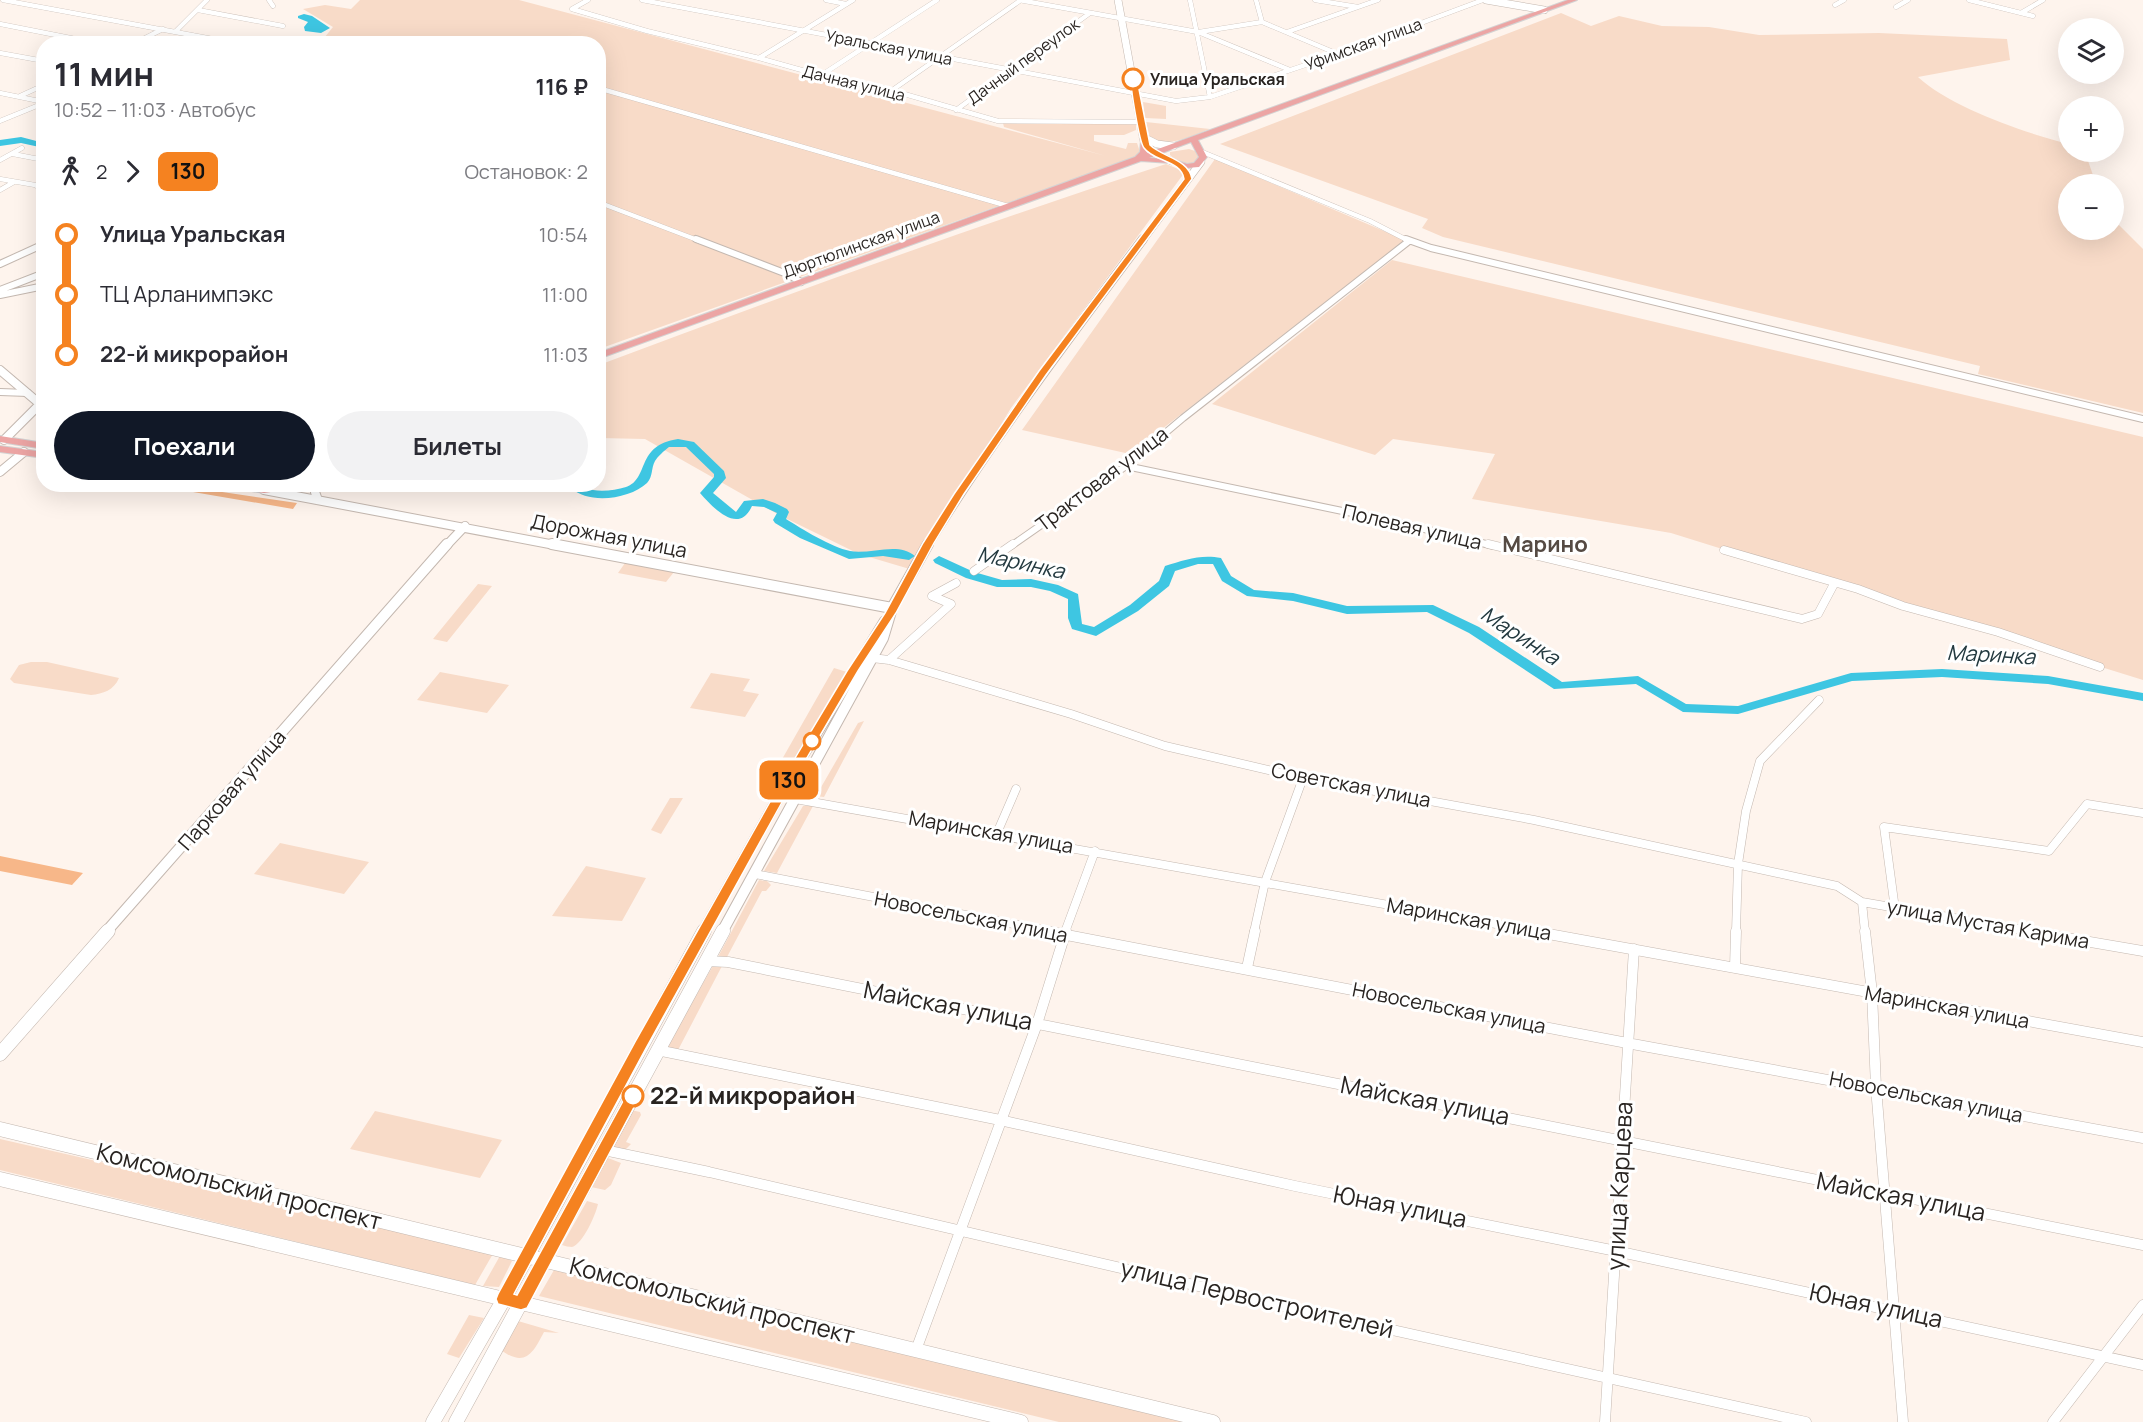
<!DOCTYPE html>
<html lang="ru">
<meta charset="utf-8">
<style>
:root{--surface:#fff;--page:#f2f2f3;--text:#2b2b33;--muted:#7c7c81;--accent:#111827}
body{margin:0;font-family:Manrope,sans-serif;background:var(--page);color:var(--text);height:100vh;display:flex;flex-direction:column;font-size:22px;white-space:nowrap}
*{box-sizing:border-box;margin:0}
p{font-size:20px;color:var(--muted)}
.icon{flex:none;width:33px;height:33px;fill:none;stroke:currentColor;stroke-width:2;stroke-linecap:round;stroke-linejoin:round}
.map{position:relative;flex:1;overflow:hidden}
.side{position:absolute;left:36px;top:36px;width:570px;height:456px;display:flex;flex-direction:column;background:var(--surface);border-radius:24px;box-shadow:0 6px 24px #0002}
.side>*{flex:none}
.badge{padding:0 12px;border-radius:9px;font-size:21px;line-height:39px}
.fabs{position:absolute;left:2058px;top:18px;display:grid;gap:12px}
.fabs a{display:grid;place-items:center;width:66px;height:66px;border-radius:50%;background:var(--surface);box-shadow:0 6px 24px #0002;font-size:30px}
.map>.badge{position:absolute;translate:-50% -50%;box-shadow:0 0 0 3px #fff}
.legs{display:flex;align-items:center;gap:9px;height:66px;padding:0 18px;font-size:20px}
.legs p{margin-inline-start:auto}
.head{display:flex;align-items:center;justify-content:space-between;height:102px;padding:0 18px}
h1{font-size:33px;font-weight:700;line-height:45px}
.action{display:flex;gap:12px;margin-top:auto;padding:12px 18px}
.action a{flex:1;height:69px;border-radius:36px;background:var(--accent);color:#fff;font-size:24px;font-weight:700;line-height:69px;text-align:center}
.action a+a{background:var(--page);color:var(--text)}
ul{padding:0 18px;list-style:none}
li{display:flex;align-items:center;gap:21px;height:60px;font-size:22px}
li i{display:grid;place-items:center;width:9px;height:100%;margin:0 8px;background:currentColor}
li i::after{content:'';width:15px;height:15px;margin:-8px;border:4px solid;border-radius:50%;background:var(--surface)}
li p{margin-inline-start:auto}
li:first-child i{background:linear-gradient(#0000 50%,currentColor 0)}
li:last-child i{background:linear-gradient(currentColor 50%,#0000 0)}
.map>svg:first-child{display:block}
.green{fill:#f8dbc8}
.forest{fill:#f7b789}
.water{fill:#3ec6e2}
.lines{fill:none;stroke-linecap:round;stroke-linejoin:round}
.river{fill:#3ec6e2;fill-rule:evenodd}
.street-far3-casing{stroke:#c4b8b0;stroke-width:5}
.street-far2-casing{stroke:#c4b8b0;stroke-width:8}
.street-far1-casing{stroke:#c4b8b0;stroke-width:9}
.street-casing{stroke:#c4b8b0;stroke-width:11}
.secondary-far3-casing{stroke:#c4b8b0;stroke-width:8}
.secondary-far2-casing{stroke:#c4b8b0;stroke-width:10}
.secondary-far1-casing{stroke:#c4b8b0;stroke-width:12}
.secondary-casing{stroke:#c4b8b0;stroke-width:15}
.primary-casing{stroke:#d4d3d3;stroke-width:2}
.street-far3{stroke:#fff;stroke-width:4.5}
.street-far2{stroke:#fff;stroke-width:6}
.street-far1{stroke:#fff;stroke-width:8}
.street{stroke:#fff;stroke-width:10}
.secondary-far3{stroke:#fff;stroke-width:7}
.secondary-far2{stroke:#fff;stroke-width:8}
.secondary-far1{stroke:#fff;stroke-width:10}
.secondary{stroke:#fff;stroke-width:14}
.primary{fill:#eca5a4;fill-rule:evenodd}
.line-1{fill:#f58220;stroke:#fff;stroke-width:1.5}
.stop-1-dot{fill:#fff;stroke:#f58220;stroke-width:3}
.labels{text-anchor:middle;stroke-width:6;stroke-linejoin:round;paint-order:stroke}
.far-street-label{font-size:16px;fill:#292421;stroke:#fff}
.far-stop-label{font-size:16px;font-weight:bold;fill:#292421;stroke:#fff;text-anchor:start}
.street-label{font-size:20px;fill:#292421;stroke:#fff}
.water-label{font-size:21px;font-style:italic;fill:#23393f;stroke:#fff}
.quarter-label{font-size:22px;font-weight:bold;fill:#554a43;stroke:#fff}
.near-street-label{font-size:24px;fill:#292421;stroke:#fff}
.near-stop-label{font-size:24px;font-weight:bold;fill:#292421;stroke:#fff;text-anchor:start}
</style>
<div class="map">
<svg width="2143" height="1422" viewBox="0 0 2143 1422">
<rect width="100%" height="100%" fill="#fef4ed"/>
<path class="green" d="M360,0H519L1106,156L1004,127L1003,123L1136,124V130L1124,135H1094V141L1126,149L1128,143H1137L1140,152L1135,157L599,349L598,44L320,43L333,27L303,9L325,5L351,9Z
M1561,13L1591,26L1619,16L1662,26L1709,27L1759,35L1879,33L2007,39L2010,60L1918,77C1950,107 2025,133 2068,144V152H2085L2096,184H2068V230H2114V220L2143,249V413L1978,374L1980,366L1443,237L1422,228L1428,219L1220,144Z
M1143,102L1166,106V119L1145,118Z
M1146,122L1210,129C1190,136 1171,148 1150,138Z
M1189,149L1198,152L1200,161C1189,166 1179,164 1170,155V152Z
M1215,159L1405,240L1130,454L1022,430Z
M1166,164L1183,171L1182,176L1011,408L913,570L859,554L779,515L645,439L599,438V365C786,295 975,226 1166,164Z
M1392,260L2143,437V680L1671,533L1472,499L1495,454L1393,439L1375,455L1212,404Z
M625,563L674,572L666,582L618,573Z
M478,584L492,586L447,642L433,639Z
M31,662H47L119,678C114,690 103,694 91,695L14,683L10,679L19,665Z
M834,668L847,672L795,763L781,761Z
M440,672L509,685L487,713L417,700Z
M711,673L750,679L743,691L759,694L745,717L690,708Z
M864,721L824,797L816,796L858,723Z
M670,798H683L661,834L651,830Z
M803,806H813L777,873L764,871Z
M280,843L369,862L344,894L254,874Z
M586,866L646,878L622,921L552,916Z
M759,880L767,881L771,885L766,891H762L727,957H718Z
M714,964L722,966L677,1052L665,1050Z
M631,1110L640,1112L641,1115L626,1142L631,1144L625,1150L612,1147Z
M375,1111L502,1140L480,1178L350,1149Z
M0,1139L494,1252L475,1285L0,1170Z
M608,1158L621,1163L611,1185L605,1190L591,1187L604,1160Z
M587,1201L598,1204C596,1214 583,1244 572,1247C569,1247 565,1246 562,1245Z
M501,1254L512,1261L499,1287L483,1286Z
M554,1270L1191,1422H1059L539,1296Z
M469,1315L484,1318L459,1358L447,1354Z
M518,1321L559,1333L544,1332C533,1353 526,1367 502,1351Z"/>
<path class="forest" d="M152,485H175L297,503L293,509Z
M0,856L83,873L72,885L0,871Z"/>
<path class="water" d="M304,14L312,16L330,28L321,33L305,31L304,27L308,22L298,18V16Z"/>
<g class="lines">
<path class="river" d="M21,137L44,143V148L21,143L0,146V140Z
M678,439L694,442L724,471L726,478L713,493L736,512L744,501L763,499L775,503L787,509L789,512L786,519C802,529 831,547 850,551C870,555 898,541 915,556L909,560L883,556L849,559L800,538L775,523L773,520L777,513L764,507L752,506C739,535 714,509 700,493L714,477V474L686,447H669C664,451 658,456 655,461C651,468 653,477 647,483C630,499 589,505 571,488V484C581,484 583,488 593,490C603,492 616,490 626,487C650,479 635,445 678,439Z
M939,556L974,572L1002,580L1031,579L1058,585L1078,594L1082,624L1094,627L1130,605L1159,581L1165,566C1184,560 1201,554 1221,558L1231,576L1254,590L1293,593L1347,606L1433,605L1479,627L1562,682L1638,676L1686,704L1738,706L1851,673L1942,669L2048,676L2143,693V701L2048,684L1942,677L1852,681L1738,714L1683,712L1636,684L1554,689L1469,633L1427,612L1347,614L1293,601L1247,596L1222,581L1213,564H1198L1175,571L1169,586L1138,611L1096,636L1072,629L1068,618V599L1050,591L1031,587H997L966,578L935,563L933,560Z"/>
<g class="street-far3-casing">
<path id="street-far3" d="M3,0L240,44
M269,0L273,6
M642,0L1176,101L1210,97L1338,54L1483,0
M826,0L846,4
M1019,0L1198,32L1290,70
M1190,0L1210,97
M1256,0L1262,22L1338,54
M1315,0L1358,7
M1969,0L2033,16
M1835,5L1844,0
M1896,7L1908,0
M572,9L647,31L759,58L848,83L873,85L998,121L1140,122
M572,9L588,0
M198,10L283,26
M2021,13L2043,0
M0,24L101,44
M176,31L207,0
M1199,32L1262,22
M1287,32L1378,0
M133,44L163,29
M0,53L44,61
M759,58L853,0
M820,76L937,0
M598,88L1008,206
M891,91L1021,0
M0,93L44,102
M20,96L44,85
M956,110L1090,13
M0,121L44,103
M41,138L44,136
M1200,151L1370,221L1409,241
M13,154L44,160
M0,160L22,148
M0,179L35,185L44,190
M0,190L14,182
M603,204L700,241"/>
</g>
<g class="street-far2-casing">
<path id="street-far2" d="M696,239L787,274L801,282
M1406,239L1431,248L2143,419
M0,264L44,244
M0,290L44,273
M0,295L44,286
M0,392L28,393
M1126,466L1400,523L1494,546
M1011,546L1126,466L1183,418L1409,241"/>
</g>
<g class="street-far1-casing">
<path id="street-far1" d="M1488,544L1802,619L1818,614L1834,584
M1724,550L1858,589L1903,606L1998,632L2100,667
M974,571L1013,544
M872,658L889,660L1071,714L1165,746L1303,778L1534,820L1837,886L1862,902L2035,932
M889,660L951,604L932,596L956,583
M795,799L1540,932
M997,833L1016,789
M755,874L1054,932
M1862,902L1865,932
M1895,909L1884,827L2049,851L2087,804L2143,813
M1065,932L1095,851
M1254,932L1265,882L1303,778
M1736,932L1738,864L1746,811L1760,761L1819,700"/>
</g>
<g class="street-casing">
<path id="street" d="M1046,931L1627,1043L2143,1138
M1532,931L2143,1042
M1865,931L1872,993L1876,1087L1903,1422
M2026,931L2143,951
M706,961L728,962L2143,1245
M1247,968L1255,931
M1735,968L1736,931
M657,1050L1000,1120L1295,1186L1616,1251L2143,1365
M604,1150L709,1172L1271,1303L1806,1422
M916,1350L1037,1024L1066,931
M1605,1422L1634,949
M2053,1422L2143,1305"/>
</g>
<g class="secondary-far3-casing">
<path id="secondary-far3" d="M1118,0L1144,142L1154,153L1171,161
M1486,0L1544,10
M1143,137L1157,144L1173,146
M1142,241L1201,162"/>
</g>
<g class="secondary-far2-casing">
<path id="secondary-far2" d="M0,370L40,404L4,440
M0,472L24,452
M264,490L560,546
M318,500L315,492L319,484
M446,546L465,526
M927,546C993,439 1068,339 1143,239"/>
</g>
<g class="secondary-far1-casing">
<path id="secondary-far1" d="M552,544L892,608
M106,932L447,544
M703,932L795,768L885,621
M722,932L883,638L892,608L928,544"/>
</g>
<g class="secondary-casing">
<path id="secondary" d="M0,1054L108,931
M0,1129L1213,1422
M0,1179L1021,1422
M433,1422L504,1299L704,931
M456,1422L723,931"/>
</g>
<g class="primary-casing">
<path id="primary" d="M1568,0H1577L1198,140L1207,157L1199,167L1186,168L1170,163L1141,161L598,359V353L1135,157L1140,152L1141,140L1148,142L1147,153ZM1191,142L1199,157L1194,163L1187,164L1171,159L1149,158Z
M0,436L44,443V449L0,442Z
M0,446L44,452V458L0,452Z
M223,484H260L265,487L310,484L305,487L264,493L228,487Z"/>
</g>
<use href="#street-far3" class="street-far3"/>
<use href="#street-far2" class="street-far2"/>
<use href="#street-far1" class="street-far1"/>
<use href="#street" class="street"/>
<use href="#secondary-far3" class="secondary-far3"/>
<use href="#secondary-far2" class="secondary-far2"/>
<use href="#secondary-far1" class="secondary-far1"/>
<use href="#secondary" class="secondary"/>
<use href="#primary" class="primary"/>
</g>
<path class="line-1" d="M1131,78L1137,79L1150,145C1162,157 1189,159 1192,179L1046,375L964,494L934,543L896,613L858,671L801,768L645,1050L514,1294L517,1295L628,1092H638L640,1096L527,1308L521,1310L498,1304L496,1299L498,1294L635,1042L789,768L847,671L885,613L923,543L954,494L1039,371L1184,179C1181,160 1154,162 1144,148C1139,142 1130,85 1131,78Z"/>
<g class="stop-1-dot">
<circle cx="1133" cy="79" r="10"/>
<circle cx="812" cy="741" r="8"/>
<circle cx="633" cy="1096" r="10"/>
</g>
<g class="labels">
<g class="far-street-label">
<text transform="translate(1363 44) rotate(-20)" y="6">Уфимская улица</text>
<text transform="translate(889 47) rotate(11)" y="6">Уральская улица</text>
<text transform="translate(1023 61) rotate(-36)" y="6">Дачный переулок</text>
<text transform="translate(854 83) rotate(14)" y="6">Дачная улица</text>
<text transform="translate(861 244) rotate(-20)" y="6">Дюртюлинская улица</text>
</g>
<g class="far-stop-label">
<text x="1150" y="85">Улица Уральская</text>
</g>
<g class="street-label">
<text transform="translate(1102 479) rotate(-37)" y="7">Трактовая улица</text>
<text transform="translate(1412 527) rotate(13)" y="7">Полевая улица</text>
<text transform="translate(609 536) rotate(11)" y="7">Дорожная улица</text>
<text transform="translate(1351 785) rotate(11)" y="7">Советская улица</text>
<text transform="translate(232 790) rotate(-49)" y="7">Парковая улица</text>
<text transform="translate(991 832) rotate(10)" y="7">Маринская улица</text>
<text transform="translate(971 917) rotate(11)" y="7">Новосельская улица</text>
<text transform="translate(1469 919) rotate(10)" y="7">Маринская улица</text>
<text transform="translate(1988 924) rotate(10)" y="7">улица Мустая Карима</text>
<text transform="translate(1947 1007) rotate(10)" y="7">Маринская улица</text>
<text transform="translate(1449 1008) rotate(11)" y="7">Новосельская улица</text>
<text transform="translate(1926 1097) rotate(11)" y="7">Новосельская улица</text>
</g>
<g class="water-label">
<text transform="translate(1021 563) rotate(12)" y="7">Маринка</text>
<text transform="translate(1520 636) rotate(33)" y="7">Маринка</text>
<text transform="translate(1991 655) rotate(3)" y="7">Маринка</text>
</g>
<g class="quarter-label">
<text x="1545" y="552">Марино</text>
</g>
<g class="near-street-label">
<text transform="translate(948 1006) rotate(11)" y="8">Майская улица</text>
<text transform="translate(1425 1101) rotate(11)" y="8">Майская улица</text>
<text transform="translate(1620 1186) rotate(-87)" y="8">улица Карцева</text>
<text transform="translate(239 1187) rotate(14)" y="8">Комсомольский проспект</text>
<text transform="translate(1901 1197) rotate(11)" y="8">Майская улица</text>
<text transform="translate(1400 1207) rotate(11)" y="8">Юная улица</text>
<text transform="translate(1257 1299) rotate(13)" y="8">улица Первостроителей</text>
<text transform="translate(712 1301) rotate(14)" y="8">Комсомольский проспект</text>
<text transform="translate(1876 1306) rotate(12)" y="8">Юная улица</text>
</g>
<g class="near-stop-label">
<text x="650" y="1104">22-й микрорайон</text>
</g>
</g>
</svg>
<div class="fabs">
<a><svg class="icon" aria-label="layers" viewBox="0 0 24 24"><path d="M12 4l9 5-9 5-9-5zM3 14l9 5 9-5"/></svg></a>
<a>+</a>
<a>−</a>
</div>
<b class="badge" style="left:789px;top:780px;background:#f58220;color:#111">130</b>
<section class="side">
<div class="head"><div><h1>11 мин</h1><p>10:52 – 11:03 · Автобус</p></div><b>116 ₽</b></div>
<div class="legs"><svg class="icon" aria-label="walk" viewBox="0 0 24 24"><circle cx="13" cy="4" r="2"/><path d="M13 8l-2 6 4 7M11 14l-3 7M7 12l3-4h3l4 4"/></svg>2<svg class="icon" aria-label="forward" viewBox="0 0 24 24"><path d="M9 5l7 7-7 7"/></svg><b class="badge" style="background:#f58220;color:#111">130</b><p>Остановок: 2</p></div>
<ul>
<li><i style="color:#f58220"></i><b>Улица Уральская</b><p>10:54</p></li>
<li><i style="color:#f58220"></i><span>ТЦ Арланимпэкс</span><p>11:00</p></li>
<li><i style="color:#f58220"></i><b>22-й микрорайон</b><p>11:03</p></li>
</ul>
<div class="action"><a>Поехали</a><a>Билеты</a></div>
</section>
</div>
